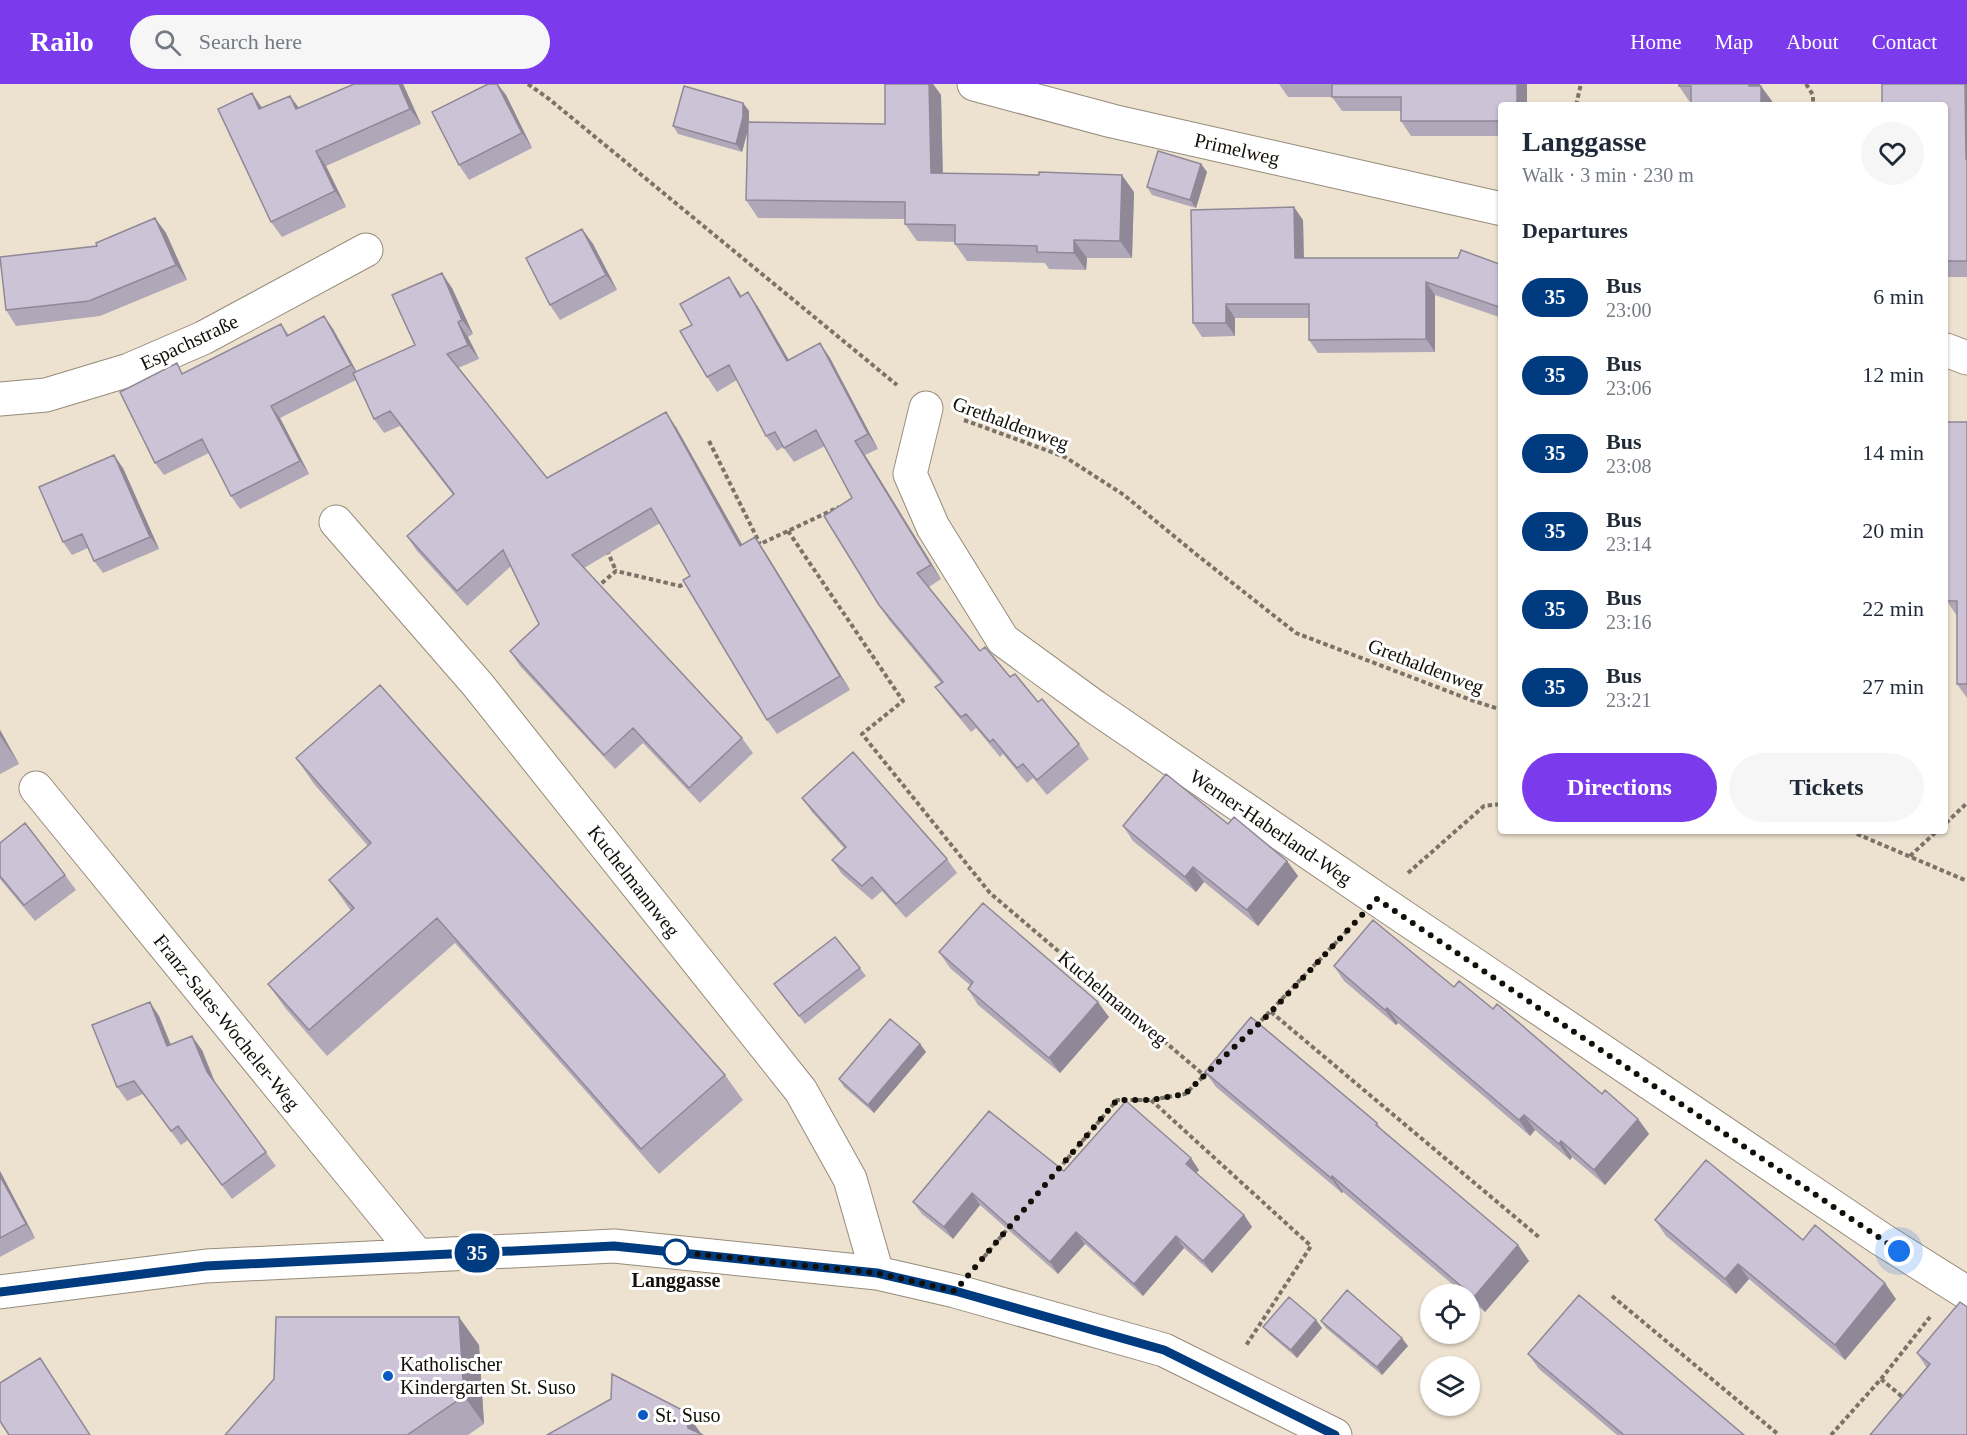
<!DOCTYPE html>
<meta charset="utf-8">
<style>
:root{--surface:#fff;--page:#f6f6f7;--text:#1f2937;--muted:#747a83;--accent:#7c3aed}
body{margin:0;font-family:"Times New Roman",serif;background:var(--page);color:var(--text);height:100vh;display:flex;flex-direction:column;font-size:22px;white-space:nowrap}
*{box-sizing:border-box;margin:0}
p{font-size:20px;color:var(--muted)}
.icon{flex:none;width:33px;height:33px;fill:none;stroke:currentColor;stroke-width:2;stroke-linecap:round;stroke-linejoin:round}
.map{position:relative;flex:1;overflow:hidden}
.panel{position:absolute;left:1498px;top:18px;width:450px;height:732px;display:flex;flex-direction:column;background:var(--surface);border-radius:6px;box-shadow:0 2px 4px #0004}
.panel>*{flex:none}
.badge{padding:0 12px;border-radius:20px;font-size:21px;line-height:39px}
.buttons{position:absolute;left:1420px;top:1200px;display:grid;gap:12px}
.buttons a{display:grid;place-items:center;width:60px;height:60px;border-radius:50%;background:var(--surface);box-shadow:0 2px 4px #0004;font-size:30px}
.you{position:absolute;width:30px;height:30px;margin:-15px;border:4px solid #fff;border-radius:50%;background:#1a73e8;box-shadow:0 0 0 9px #1a73e833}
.map>.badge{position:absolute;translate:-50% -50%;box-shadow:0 0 0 3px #fff}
h2{padding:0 24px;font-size:22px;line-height:54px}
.round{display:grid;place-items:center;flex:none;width:63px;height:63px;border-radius:32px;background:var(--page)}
.overview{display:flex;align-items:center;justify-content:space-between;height:102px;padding:0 24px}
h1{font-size:28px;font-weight:600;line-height:45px}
.button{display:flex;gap:12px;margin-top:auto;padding:12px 24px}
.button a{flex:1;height:69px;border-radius:36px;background:var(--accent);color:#fff;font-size:24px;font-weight:600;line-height:69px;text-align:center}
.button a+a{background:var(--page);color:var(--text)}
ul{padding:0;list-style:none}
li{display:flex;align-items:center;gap:18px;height:78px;padding:0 24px}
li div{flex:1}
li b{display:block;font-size:22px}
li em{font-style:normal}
li .badge{min-width:66px;font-weight:700;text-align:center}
header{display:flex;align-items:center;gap:36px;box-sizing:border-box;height:84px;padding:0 30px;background:var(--accent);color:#fff}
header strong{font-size:28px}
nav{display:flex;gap:33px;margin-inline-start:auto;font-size:21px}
.search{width:420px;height:54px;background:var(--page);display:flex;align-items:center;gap:15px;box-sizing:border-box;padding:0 21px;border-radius:33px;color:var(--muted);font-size:22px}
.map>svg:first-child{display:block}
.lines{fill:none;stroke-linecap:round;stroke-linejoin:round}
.street-casing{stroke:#968b7a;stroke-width:35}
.path{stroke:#7b7368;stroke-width:4;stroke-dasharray:4.5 3;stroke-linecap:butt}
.street{stroke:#fff;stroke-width:33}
.wall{fill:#b0a8b8}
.shaded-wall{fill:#908896}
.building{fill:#cdc3d6;stroke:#908896;stroke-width:1.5}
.line-casing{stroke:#fff;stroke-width:14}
.line{stroke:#003b80;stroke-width:9}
.walk{stroke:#130f09;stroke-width:6;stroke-dasharray:0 10.8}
.stop-dot{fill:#fff;stroke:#003b80;stroke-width:3}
.poi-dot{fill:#0c59c3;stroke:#fff;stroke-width:2}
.labels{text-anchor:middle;stroke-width:6;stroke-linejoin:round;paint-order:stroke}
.street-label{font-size:20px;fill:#130f09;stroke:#fff}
.stop-label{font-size:20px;font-weight:bold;fill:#130f09;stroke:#fff}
.poi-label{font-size:20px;fill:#130f09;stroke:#fff;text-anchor:start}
</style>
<header>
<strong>Railo</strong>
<div class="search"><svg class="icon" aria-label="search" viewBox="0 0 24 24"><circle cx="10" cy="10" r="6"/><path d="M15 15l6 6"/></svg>Search here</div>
<nav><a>Home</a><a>Map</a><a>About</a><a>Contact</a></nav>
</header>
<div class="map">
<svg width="1967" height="1351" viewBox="0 0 1967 1351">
<rect width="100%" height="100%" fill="#ede2d0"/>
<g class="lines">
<g class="street-casing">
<path id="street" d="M974,0L1112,37L1502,125
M1946,266L1967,274
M0,315L46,311L129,286L203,254L366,166
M926,324L910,390L933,443L1003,556L1095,623L1377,815L1881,1155L1967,1209
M336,438L478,601L801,1007L850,1095L877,1189
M36,704L418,1172
M0,1208L206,1182L614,1162L877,1189L955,1207L1164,1266L1335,1351"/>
</g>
<path class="path" d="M528,0L549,15L897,301
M1806,0L1813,11V21
M1576,21L1581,0
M964,336L1065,373L1124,411L1197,471L1296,549L1471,616L1502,626
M709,357L760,460
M788,447L903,617L862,650L990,809L1205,992
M756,462L839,423
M607,466L616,487
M596,504L616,487L680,502L688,498
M1946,739L1967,719
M1850,747L1967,797
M1910,772L1937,747
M1408,789L1484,722L1502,720
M1271,928L1540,1154
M1256,942L1350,844
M1151,1016L1311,1162L1245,1263
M1058,1086L1117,1016H1151L1185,1010L1209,987
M984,1173L1010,1142
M1612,1212L1779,1351
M1881,1295L1906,1316
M1831,1351L1881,1295L1930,1233"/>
<use href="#street" class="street"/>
</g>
<path class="wall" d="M354,0H403L421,40L326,82L346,123L282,153L271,138L262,24L290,12L299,24Z
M488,0H498L506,11L532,64L469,96L459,81Z
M885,0H933L941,11L943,89L1134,108L1132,174H1087L1086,186L1049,185L1045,179L967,177L955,160V158L917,157L905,140V135L758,134L746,116L748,46L742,68L678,50L673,42L743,19L749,27V38L885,40Z
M1279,0H1527V21H1502V52H1411L1401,37V27H1342L1332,13H1288Z
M1760,0V2L1772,17V21L1689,17L1679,2Z
M1967,0V193H1946V21Z
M1201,80L1207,88L1196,124L1152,111L1147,103Z
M155,134L166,149L187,196L100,232L16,242L6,226L97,162Z
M1303,136L1304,174L1502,181V234L1435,211V268L1318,269L1309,256V234H1235V252L1202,253L1193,239Z
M582,145L593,160L617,206L560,236L550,221Z
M452,204L473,250L468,253L479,275L458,284L547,394L676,343L742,461L755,453L765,468L850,606L777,650L767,636L690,492L660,439L584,484L742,654L753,669L700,719L643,659L615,685L520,582L510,567L539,540L511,482L467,522L417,467L407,452L453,411L400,342L384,349L374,335L356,296L280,334L309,390L240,425L231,412L209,369L164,391L155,379L184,289L281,240L289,251L324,232L333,245L357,288L415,261Z
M739,208L741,212L758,223L789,276L820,259L830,274L878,365L865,371L941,495L929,503L980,567L1038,618L1079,660L1089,675L1047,711L1033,694L1027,699L1003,670L1000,673L976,644L971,648L946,618L935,603L941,599L889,536L879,521L852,414L825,362L794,378L783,363L777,367L766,352L737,296L717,308L707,293L692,241Z
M1946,338H1967V614L1957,600V532L1947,517L1946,463Z
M123,384L159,465L103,489L94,477L88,464L72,471L63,458Z
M0,646L19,680L0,690Z
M296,674L725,991L743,1016L659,1090L455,859L327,972L286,925L268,900L351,827L329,796L368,762L314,700Z
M802,714L947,775L957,789L906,834L882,807L872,816L842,790L832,776L844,764L812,728Z
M1228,740L1287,777L1298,792L1258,842L1204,798L1196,808L1133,757L1123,742Z
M0,759L65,791L76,806L35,837L0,795Z
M939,868L1109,933L1060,989L978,921L968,905L971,902L950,884Z
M1334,882L1454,903L1493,925L1602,1010L1638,1035L1649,1050L1605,1101L1572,1073L1570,1076L1535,1046L1530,1052L1398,939L1396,941L1344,897Z
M860,884L866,892L805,940L774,900Z
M159,932L171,961L202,966L216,1000L276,1082L232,1115L188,1056L181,1061L143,1010L127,1017L117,1003Z
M920,960L926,968L874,1029L844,1003L839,995Z
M1205,988L1377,1039L1382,1046L1518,1161L1529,1177L1485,1228L1470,1216V1210H1464L1343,1108L1342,1109L1216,1003Z
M1199,1086L1196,1089L1244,1131L1252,1143L1212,1189L1184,1164L1143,1212L1085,1160L1058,1190L980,1121L953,1155L922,1130L913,1118L1064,1087Z
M0,1087L35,1154L0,1173Z
M1655,1136L1803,1156L1896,1215L1845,1276L1749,1195L1736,1210L1666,1152Z
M1967,1223V1351L1927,1284L1917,1269Z
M1316,1236L1322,1244L1297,1274L1269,1250L1263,1243Z
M1321,1237L1408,1262L1382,1291L1326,1244Z
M479,1261L484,1340L468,1351H225Z
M1528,1270L1744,1351H1617L1539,1285Z"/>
<path class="shaded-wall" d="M399,0H403L421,40L410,25Z
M497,0L506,11L532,64L522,49Z
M929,0H933L941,11L943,106L931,89Z
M1517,0H1527V21H1517Z
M1749,0H1760V17L1749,2Z
M1965,0H1967V77L1966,75Z
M1761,2L1772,17V21H1761Z
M252,9L263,25H259Z
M290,12L301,27L296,25Z
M743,19L749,27V41L742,68L736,60Z
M316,67L326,82L346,123L335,107Z
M1201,80L1207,88L1196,124L1190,116Z
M1122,91L1134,108L1132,174L1120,157Z
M1294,123L1303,136L1304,187L1295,174Z
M155,134L166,149L187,196L176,181Z
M582,145L593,160L617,206L606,191Z
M1074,156L1087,174L1086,186L1074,169Z
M442,189L452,204L473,250L462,236Z
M729,193L739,208L750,228L740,213Z
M1426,198L1435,211V268L1426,255Z
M748,208L758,223L798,292L787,277Z
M1226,220L1235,234V252L1226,239Z
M324,232L333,245L360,294L351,281Z
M458,238L468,253L479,275L468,261Z
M820,259L830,274L878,365L868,350Z
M271,322L280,334L309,390L300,377Z
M666,328L676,343L751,476L740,462Z
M855,357L865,371L941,495L931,481Z
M114,371L123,384L159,465L150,453Z
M755,453L765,468L850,606L840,592Z
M0,646L19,680L0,652Z
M1287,777L1298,792L1258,842L1247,826Z
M1193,783L1204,798L1196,808L1185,793Z
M150,918L159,932L177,976L167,962Z
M1098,918L1109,933L1060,989L1049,974Z
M1387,924L1398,939L1396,941L1385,926Z
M192,952L202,966L216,1002L207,988Z
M920,960L926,968L874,1029L868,1021Z
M1524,1031L1535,1046L1530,1052L1519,1036Z
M1638,1035L1649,1050L1605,1101L1594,1086Z
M1561,1057L1572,1073L1570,1076L1559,1060Z
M1191,1074L1199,1086L1194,1092L1186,1080Z
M0,1087L35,1154L26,1140L0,1092Z
M1332,1092L1343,1108L1342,1109L1331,1094Z
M972,1109L980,1121L953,1155L944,1143Z
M1244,1131L1252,1143L1212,1189L1203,1177Z
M1076,1148L1085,1160L1058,1190L1050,1178Z
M1176,1152L1184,1164L1143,1212L1134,1200Z
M1518,1161L1529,1177L1485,1228L1474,1213Z
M1738,1180L1749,1195L1736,1210L1725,1195Z
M1885,1199L1896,1215L1845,1276L1835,1261Z
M459,1233L479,1261L484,1340L464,1312Z
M1316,1236L1322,1244L1297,1274L1291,1266Z
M1402,1254L1408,1262L1382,1291L1377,1283Z
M686,1328L702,1351L688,1344Z"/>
<path class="building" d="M354,0H399L410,25L316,67L335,107L271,138L218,25L252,9L259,25L290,12L296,25Z
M488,0H497L522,49L459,81L432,28Z
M885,0H929L931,89L1039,91V88L1122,91L1120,157L1074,156V169L1037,168V162L955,160V141L905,140V118L746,116L748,38L885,40Z
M1332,0H1517V21H1502V37H1401V13H1332Z
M1679,0H1749V2H1761V21H1691V2H1679Z
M1882,0H1965L1966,75H1967V177H1946V21H1882Z
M684,2L743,19V33L736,60L673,42Z
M1158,67L1201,80L1190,116L1147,103Z
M1294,123L1295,174H1458L1461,166L1502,181V224L1426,198V255L1309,256V220H1226V239H1193L1191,126Z
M155,134L176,181L89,217L6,226L0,173L97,162L96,159Z
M582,145L606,191L550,221L526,174Z
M442,189L462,236L458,238L468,261L447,270L547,394L666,328L740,462L755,453L840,592L767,636L683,496L690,492L651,424L572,471L742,654L689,704L633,644L604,671L510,567L539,540L503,466L457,507L407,452L454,410L390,327L374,335L353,289L415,261L392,211Z
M729,193L740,213L748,208L787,277L820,259L868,350L855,357L931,481L917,489L980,567L985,563L1010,593L1015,590L1038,618L1042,615L1079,660L1037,696L1023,680L1017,684L993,655L990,658L966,630L961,633L935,603L943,598L879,521L824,432L852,414L816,346L784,364L775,348L766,352L729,281L707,293L680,247L692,241L680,220Z
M324,232L351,281L271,322L300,377L231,412L202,355L155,379L120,308L177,279L182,290L281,240L287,252Z
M1946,338H1967V600H1957V517H1947Z
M114,371L150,453L94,477L82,450L63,458L39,403Z
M380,601L725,991L641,1065L437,834L309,946L268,900L354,824L329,796L371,759L296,674Z
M853,668L947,775L896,820L872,793L862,802L832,776L846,763L802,714Z
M1166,690L1228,740L1234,733L1287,777L1247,826L1193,783L1185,793L1123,742Z
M25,739L65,791L24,821L0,792V759Z
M983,819L1098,918L1049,974L968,905L973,898L939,868Z
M1373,836L1454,903L1459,897L1493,925L1497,920L1602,1010L1605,1006L1638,1035L1594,1086L1561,1057L1559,1060L1524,1031L1519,1036L1387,924L1385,926L1334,882Z
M835,853L860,884L799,932L774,900Z
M150,918L167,962L192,952L207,988L266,1068L222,1101L178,1042L171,1047L134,997L117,1003L92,941Z
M1251,933L1377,1039L1376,1041L1518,1161L1474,1213L1332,1092L1331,1094L1205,988Z
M890,935L920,960L868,1021L839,995Z
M1126,1017L1191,1074L1186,1080L1244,1131L1203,1177L1176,1152L1134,1200L1076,1148L1050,1178L972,1109L944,1143L913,1118L989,1027L1064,1087Z
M1706,1076L1803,1156L1815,1141L1885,1199L1835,1261L1738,1180L1725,1195L1655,1136Z
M0,1092L26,1140L0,1154Z
M1347,1206L1402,1254L1377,1283L1321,1237Z
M1579,1211L1744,1351H1624L1528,1270Z
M1289,1213L1316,1236L1291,1266L1263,1243Z
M1960,1218L1967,1223V1351H1870L1930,1280L1917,1269Z
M276,1233H459L464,1312L407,1351H225L274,1295Z
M40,1274L90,1351H9L0,1337V1299Z
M612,1290L686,1328L688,1344L703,1351H547L611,1315Z"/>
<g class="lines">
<g class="line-casing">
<path id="line" d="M0,1208L206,1182L614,1162L877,1189L955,1207L1164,1266L1335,1351"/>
</g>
<use href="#line" class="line"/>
<path class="walk" d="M676,1168L877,1189L955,1207L1117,1016H1151L1185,1010L1271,928L1377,815L1899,1167"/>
</g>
<circle class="stop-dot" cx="676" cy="1168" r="12"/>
<g class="poi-dot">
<circle cx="388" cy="1292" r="6"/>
<circle cx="643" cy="1331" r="6"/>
</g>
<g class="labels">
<g class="street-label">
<text transform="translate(1237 65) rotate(13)" y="7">Primelweg</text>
<text transform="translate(189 258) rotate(-25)" y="7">Espachstraße</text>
<text transform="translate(1011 339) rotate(20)" y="7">Grethaldenweg</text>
<text transform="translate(1426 582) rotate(21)" y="7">Grethaldenweg</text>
<text transform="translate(1271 743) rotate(34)" y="7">Werner-Haberland-Weg</text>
<text transform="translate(634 797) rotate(52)" y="7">Kuchelmannweg</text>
<text transform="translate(1113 914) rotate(40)" y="7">Kuchelmannweg</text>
<text transform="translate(227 938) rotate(51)" y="7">Franz-Sales-Wocheler-Weg</text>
</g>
<g class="stop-label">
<text x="676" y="1203">Langgasse</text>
</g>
<g class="poi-label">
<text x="400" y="1287">Katholischer<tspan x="400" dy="23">Kindergarten St. Suso</tspan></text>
<text x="655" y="1338">St. Suso</text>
</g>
</g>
</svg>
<div class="buttons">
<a><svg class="icon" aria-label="locate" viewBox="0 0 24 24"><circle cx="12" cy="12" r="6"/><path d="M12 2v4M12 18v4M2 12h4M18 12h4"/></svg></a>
<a><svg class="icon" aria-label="layers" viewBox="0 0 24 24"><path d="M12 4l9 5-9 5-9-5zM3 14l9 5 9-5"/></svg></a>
</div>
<div class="you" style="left:1899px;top:1167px"></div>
<b class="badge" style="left:477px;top:1169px;background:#003b80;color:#fff">35</b>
<section class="panel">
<div class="overview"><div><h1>Langgasse</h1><p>Walk · 3 min · 230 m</p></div><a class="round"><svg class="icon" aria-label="heart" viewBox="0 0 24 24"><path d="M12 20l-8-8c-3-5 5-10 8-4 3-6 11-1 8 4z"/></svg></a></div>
<h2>Departures</h2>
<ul>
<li><span class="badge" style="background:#003b80;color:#fff">35</span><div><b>Bus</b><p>23:00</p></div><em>6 min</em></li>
<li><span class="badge" style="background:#003b80;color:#fff">35</span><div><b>Bus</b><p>23:06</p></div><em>12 min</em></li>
<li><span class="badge" style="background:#003b80;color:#fff">35</span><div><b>Bus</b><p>23:08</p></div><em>14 min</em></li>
<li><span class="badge" style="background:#003b80;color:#fff">35</span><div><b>Bus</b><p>23:14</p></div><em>20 min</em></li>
<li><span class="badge" style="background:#003b80;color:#fff">35</span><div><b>Bus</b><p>23:16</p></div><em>22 min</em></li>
<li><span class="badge" style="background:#003b80;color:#fff">35</span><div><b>Bus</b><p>23:21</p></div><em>27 min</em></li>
</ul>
<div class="button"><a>Directions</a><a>Tickets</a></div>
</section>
</div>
